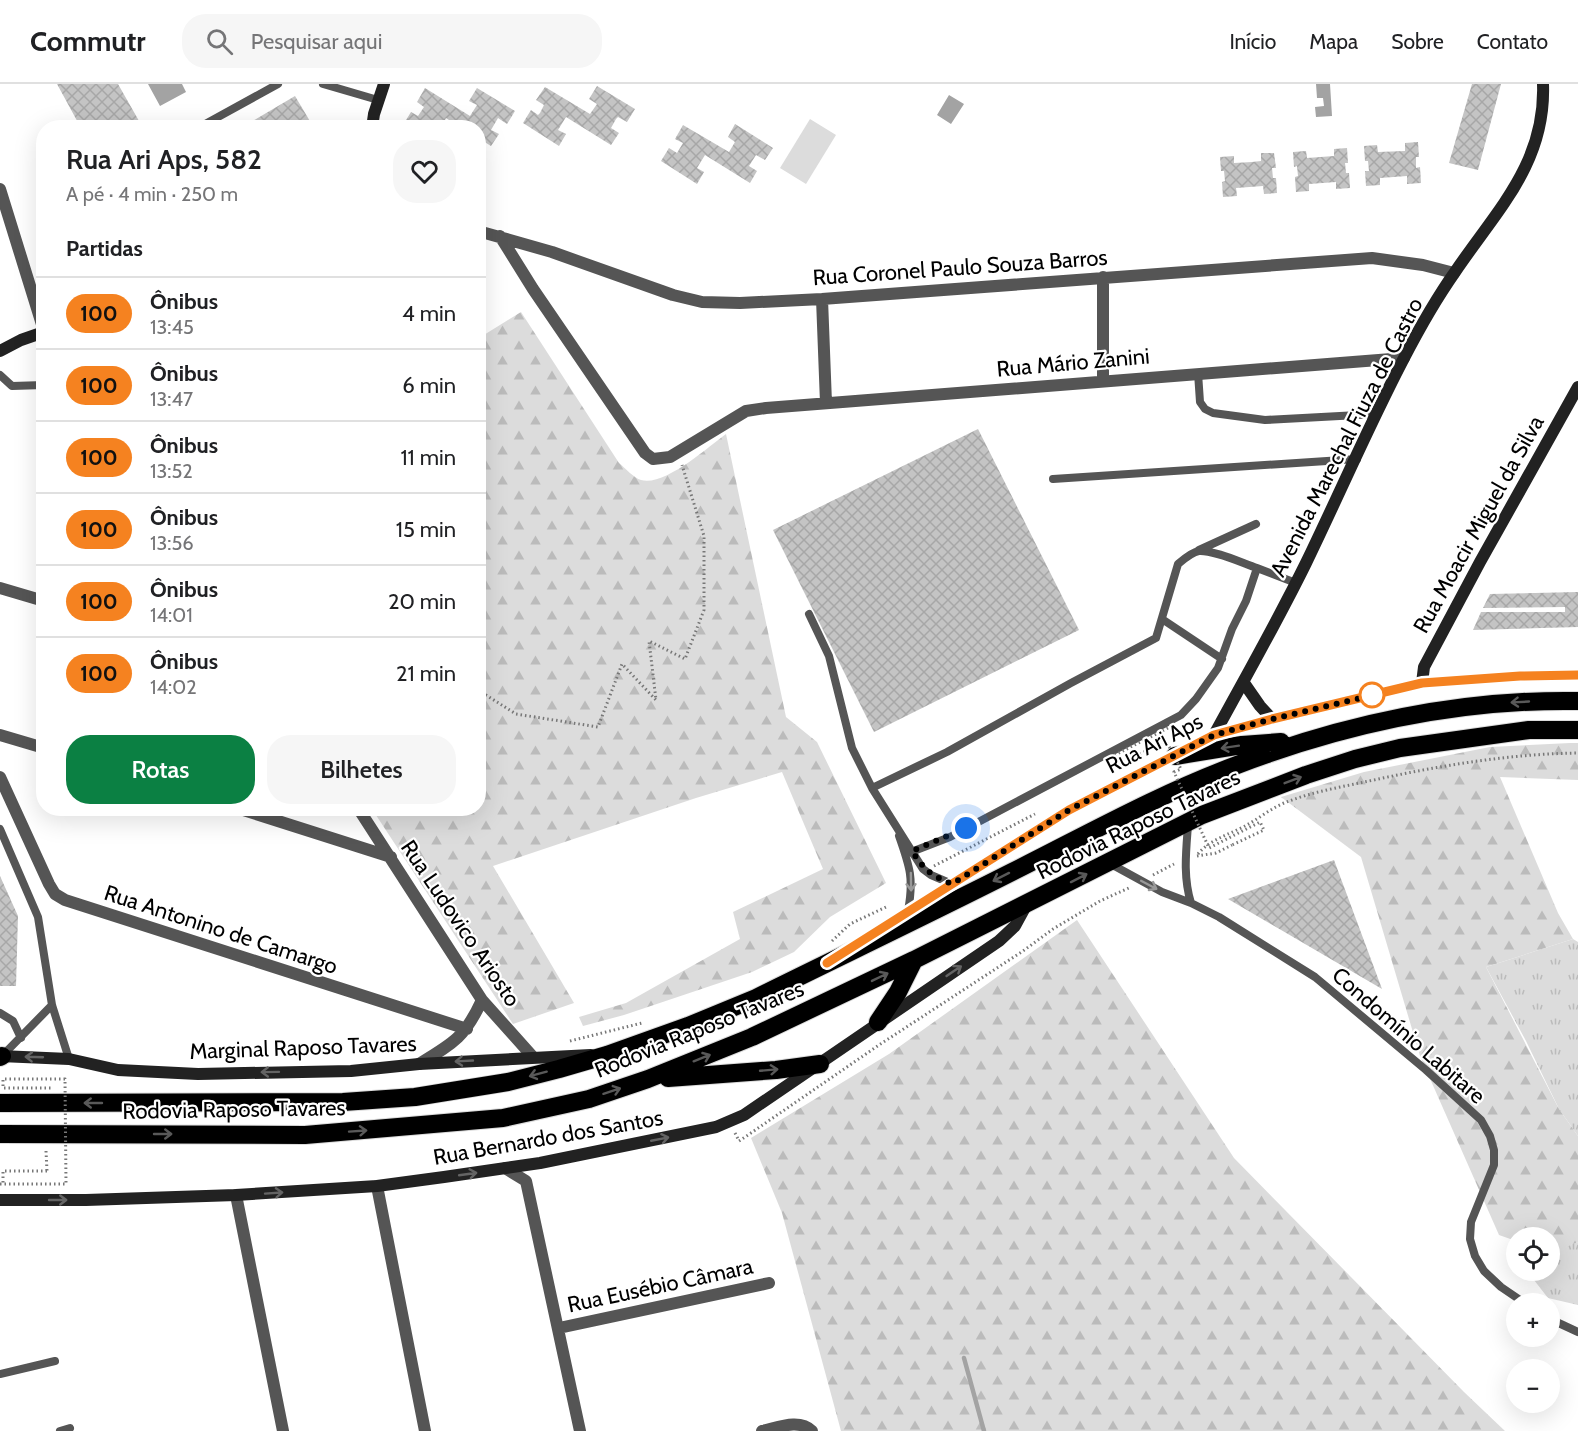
<!DOCTYPE html>
<html lang="pt">
<meta charset="utf-8">
<style>
:root{--surface:#fff;--page:#f6f6f6;--text:#202124;--muted:#757577;--line:#e0e0e0;--accent:#0b8043}
body{margin:0;font-family:Cabin,sans-serif;background:var(--page);color:var(--text);height:100vh;display:flex;flex-direction:column;font-size:22px;white-space:nowrap}
*{box-sizing:border-box;margin:0}
p{font-size:20px;color:var(--muted)}
.icon{flex:none;width:33px;height:33px;fill:none;stroke:currentColor;stroke-width:2;stroke-linecap:round;stroke-linejoin:round}
.map{position:relative;flex:1;overflow:hidden}
.details{position:absolute;left:36px;top:36px;width:450px;height:696px;display:flex;flex-direction:column;background:var(--surface);border-radius:24px;box-shadow:0 6px 24px #0002}
.details>*{flex:none}
.badge{padding:0 12px;border-radius:20px;font-size:21px;line-height:39px}
.buttons{position:absolute;left:1506px;top:1143px;display:grid;gap:12px}
.buttons a{display:grid;place-items:center;width:54px;height:54px;border-radius:50%;background:var(--surface);box-shadow:0 6px 24px #0002;font-size:30px}
.you{position:absolute;width:30px;height:30px;margin:-15px;border:4px solid #fff;border-radius:50%;background:#1a73e8;box-shadow:0 0 0 9px #1a73e833}
.map>.badge{position:absolute;translate:-50% -50%;box-shadow:0 0 0 3px #fff}
h2{padding:0 30px;font-size:22px;line-height:54px}
.round{display:grid;place-items:center;flex:none;width:63px;height:63px;border-radius:24px;background:var(--page)}
.summary{display:flex;align-items:center;justify-content:space-between;height:102px;padding:0 30px}
h1{font-size:28px;font-weight:600;line-height:45px}
.button{display:flex;gap:12px;margin-top:auto;padding:12px 30px}
.button a{flex:1;height:69px;border-radius:24px;background:var(--accent);color:#fff;font-size:24px;font-weight:600;line-height:69px;text-align:center}
.button a+a{background:var(--page);color:var(--text)}
ul{padding:0;list-style:none}
li{display:flex;align-items:center;gap:18px;height:72px;padding:0 30px;border-top:2px solid var(--line)}
li div{flex:1}
li b{display:block;font-size:22px}
li em{font-style:normal}
li .badge{min-width:66px;font-weight:700;text-align:center}
header{display:flex;align-items:center;gap:36px;box-sizing:border-box;height:84px;padding:0 30px;background:var(--surface);border-bottom:2px solid var(--line)}
header strong{font-size:28px}
nav{display:flex;gap:33px;margin-inline-start:auto;font-size:21px}
.search{width:420px;height:54px;background:var(--page);display:flex;align-items:center;gap:15px;box-sizing:border-box;padding:0 21px;border-radius:24px;color:var(--muted);font-size:22px}
.map>svg:first-child{display:block}
.grass{fill:url(#grass-tufts)}
.forest{fill:url(#forest-firs)}
.park{fill:#dcdcdc}
.water{fill:#a3a3a3}
.lines{fill:none;stroke-linecap:round;stroke-linejoin:round}
.stream{stroke:#a3a3a3;stroke-width:4.5}
.building{fill:url(#building-cross-hatch)}
.highway-casing{stroke:#dbdbdb;stroke-width:20}
.path{stroke:#777;stroke-width:3;stroke-dasharray:1.5 3;stroke-linecap:butt}
.lane{stroke:#555;stroke-width:8}
.street{stroke:#555;stroke-width:12}
.secondary{stroke:#222;stroke-width:12}
.highway{stroke:#000;stroke-width:18}
.path-bridge{stroke:#777;stroke-width:3;stroke-dasharray:1.5 3;stroke-linecap:butt}
.oneway{stroke:#595959}
.oneway2{stroke:#999}
.oneway3{stroke:#646464}
.line-casing{stroke:#fff;stroke-width:14}
.line{stroke:#f58220;stroke-width:9}
.walk{stroke:#000;stroke-width:6;stroke-dasharray:0 10.8}
.stop-dot{fill:#fff;stroke:#f58220;stroke-width:3}
.labels{text-anchor:middle;stroke-width:4.5;stroke-linejoin:round;paint-order:stroke}
.street-label{font-size:22px;fill:#000;stroke:#fff}
</style>
<header>
<strong>Commutr</strong>
<div class="search"><svg class="icon" aria-label="search" viewBox="0 0 24 24"><circle cx="10" cy="10" r="6"/><path d="M15 15l6 6"/></svg>Pesquisar aqui</div>
<nav><a>Início</a><a>Mapa</a><a>Sobre</a><a>Contato</a></nav>
</header>
<div class="map">
<svg width="1578" height="1347" viewBox="0 0 1578 1347">
<defs>
<pattern id="grass-tufts" width="24" height="20" patternUnits="userSpaceOnUse" patternTransform="scale(1.5)"><rect width="24" height="20" fill="#dcdcdc"/><path d="M3 7l-1-3M5 7V3M7 7l1-3M15 17l-1-3M17 17v-4M19 17l1-3" fill="none" stroke="#bbb"/></pattern>
<pattern id="forest-firs" width="22" height="20" patternUnits="userSpaceOnUse" patternTransform="scale(1.5)"><rect width="22" height="20" fill="#dcdcdc"/><path d="M5 1l3.5 6h-7zM16 11l3.5 6h-7z" fill="#bbb"/></pattern>
<pattern id="building-cross-hatch" width="8" height="8" patternUnits="userSpaceOnUse" patternTransform="scale(1.5)"><rect width="8" height="8" fill="#c4c4c4"/><path d="M0 0l8 8M0 8l8-8" fill="none" stroke="#a7a7a7"/></pattern>
</defs>
<rect width="100%" height="100%" fill="#fff"/>
<path class="grass" d="M1573,855L1578,858V1052L1559,1025L1526,957L1486,883Z
M1578,1158V1221L1548,1214L1527,1187L1550,1186V1168Z"/>
<path class="forest" d="M521,228L619,379C625,384 634,394 641,396C664,403 708,363 726,350L786,633L817,658L886,799L830,833L794,868L752,888L624,931L583,942L579,933L626,919L740,855L733,828L823,785L782,688L696,714L493,782L574,919L513,940L372,725L478,724L479,254Z
M1570,659H1578V696L1500,693L1558,829L1573,855L1486,883L1559,1025L1578,1052V1158L1552,1169L1550,1168V1154H1516V1157L1499,1151L1420,972L1361,773L1281,713L1364,688L1490,663Z
M1077,836L1234,1074L1464,1308L1505,1347H841L782,1129L751,1054L889,970Z"/>
<path class="park" d="M810,35L836,51L806,100L780,84Z"/>
<path class="water" d="M148,0H182L186,8L160,22Z
M1316,0H1330L1332,32L1316,33L1315,23L1324,22L1323,14H1317Z
M949,11L964,20L951,40L937,31Z"/>
<g class="lines">
<path class="stream" d="M964,1274L984,1347"/>
</g>
<path class="building" d="M57,0H118L143,44H81Z
M1472,0H1501L1478,86L1449,79Z
M597,2L635,25L627,38L618,33L616,35L611,44L619,49L611,61L566,33L558,46L566,50L559,62L523,39L531,26L538,31L540,29L544,21L536,16L545,3L590,30L597,20L589,15Z
M425,4L470,32L477,21L469,17L477,4L515,27L507,40L498,34L491,46L499,50L491,62L478,54V44H461L446,34L441,44H407L403,41L411,28L418,32L424,23L417,18Z
M295,12L314,44H241Z
M735,40L773,64L765,76L756,71L749,82L757,87L750,99L705,71L697,84L704,88L697,100L661,77L669,64L677,69L683,59L675,55L683,41L729,68L735,58L728,53Z
M1418,58L1419,73H1416V84L1420,83L1421,99L1407,100V92L1380,94V101L1366,102L1365,87H1369L1368,77H1365L1364,62L1377,61L1378,68L1405,67V59Z
M1347,64L1348,79H1345L1346,89H1349L1350,104L1336,105V98L1309,100V107L1296,108L1295,93L1298,92L1297,82L1294,83L1293,68L1306,67L1307,74L1334,72V65Z
M1261,69H1274L1276,84H1272L1273,94H1276L1277,109L1264,110L1263,102L1236,104L1237,112L1223,113L1222,98L1225,97L1224,87H1221L1220,73L1234,72V79L1252,78L1261,77Z
M978,345L1079,546L874,648L773,446Z
M1578,508V543L1473,546L1481,528H1565V523L1483,524L1490,510Z
M1334,776L1382,905L1228,815Z
M0,792L18,832L16,902H0Z"/>
<g class="lines">
<g class="highway-casing">
<path id="highway" d="M1175,672L1242,661L1281,658
M878,938L898,908L914,876
M0,973L2,972
M668,994L776,986L820,980
M0,1019L343,1018L415,1013L508,998L559,985L607,971L688,942L756,914C841,872 927,831 1012,788C1086,751 1159,710 1237,681C1345,640 1462,615 1578,617
M0,1050L305,1051L503,1034L589,1015L648,995L752,953L914,876L1202,731L1306,691L1355,675L1400,664L1529,646H1578"/>
</g>
<path class="path" d="M478,606L516,630L598,643L622,580L656,616L649,557L685,575L704,526V452L682,381
M1198,770C1209,756 1228,751 1245,742C1258,735 1270,725 1284,719C1311,708 1341,703 1369,697C1438,682 1507,670 1578,669
M1197,772L1216,769L1232,761
M934,782L1035,730
M1153,791L1174,780
M832,857L850,840L886,823
M570,957L642,939
M735,1049L739,1057L748,1051L879,961L1023,867L1053,845L1100,817L1131,803
M46,1067L47,1087
M0,1100H3"/>
<path class="lane" d="M323,0L378,16
M198,44L278,0
M1198,289L1200,318L1205,325L1213,329L1265,336L1377,330
M0,291L12,302L44,301
M1053,395L1357,375
M1199,466L1256,440
M1257,484L1296,499
M809,530L829,572L852,664L872,704
M1162,535L1222,575
M1188,741C1186,768 1183,793 1191,819
M0,745L38,833L52,921L69,975
M899,752C910,783 914,795 908,827
M906,770L950,753L1181,631L1196,615L1218,584L1232,545L1246,517L1257,484C1242,479 1215,466 1199,467C1192,468 1184,475 1178,480L1156,554L1071,599L947,668L872,704L923,785L931,791L952,800
M1109,779L1162,808L1191,819L1219,833L1315,893L1426,986L1481,1036L1490,1052L1494,1066V1081L1471,1138L1470,1155L1475,1172L1484,1187L1501,1203L1526,1220
M0,929L13,937L21,954
M3,971L52,921
M1550,1235L1578,1248
M0,1290L55,1277
M60,1347L70,1344"/>
<path class="street" d="M0,105L44,247
M478,147L552,168L673,211L702,218L740,219L822,215L1372,174L1423,181L1454,189
M500,152L533,205L645,369L653,375L670,373L746,327L766,324L1404,274
M1103,193V297
M822,215L826,319
M0,504L44,517
M0,651L44,664
M0,693L49,800L55,810L65,816L467,945
M237,724L391,773
M358,724L482,916L533,973
M419,980C454,959 465,953 482,916
M505,1084L526,1097L580,1347
M377,1102L425,1347
M236,1111L283,1347
M559,1244L769,1199
M762,1347C777,1344 799,1334 812,1347"/>
<path class="secondary" d="M372,44L374,30L384,0
M0,267L21,256L44,248
M1244,599L1260,622L1272,635
M1422,599L1424,583L1480,478L1578,303
M1214,651C1245,594 1277,538 1306,479C1339,411 1369,341 1404,274C1419,245 1436,215 1455,188C1496,127 1546,80 1543,0
M877,847L1069,726L1214,651L1272,635L1422,599L1520,592L1578,591
M0,972L69,975L118,986L198,990L351,987L419,980L591,971
M0,1116H86L236,1111L377,1102L444,1093L540,1079L716,1043L744,1031L763,1018L999,857L1015,842L1027,820"/>
<use href="#highway" class="highway"/>
<path class="path-bridge" d="M1168,644L1109,674L1115,682L1166,657L1181,685L1174,688L1209,764L1260,738L1264,746L1232,761
M47,1087H3V1100H66L65,995H3V1004H53"/>
</g>
<defs><path id="oneway-shaft" d="M-6 0H5M1.5-3L5.5 0L1.5 3" fill="none" stroke-width="1.6" stroke-linecap="round" stroke-linejoin="round" transform="scale(1.5)"/></defs>
<g class="oneway">
<use href="#oneway-shaft" transform="translate(1520 618) rotate(177)"/>
<use href="#oneway-shaft" transform="translate(1230 663) rotate(171)"/>
<use href="#oneway-shaft" transform="translate(1293 696) rotate(-21)"/>
<use href="#oneway-shaft" transform="translate(1001 793) rotate(153)"/>
<use href="#oneway-shaft" transform="translate(1079 794) rotate(-27)"/>
<use href="#oneway-shaft" transform="translate(880 893) rotate(-26)"/>
<use href="#oneway-shaft" transform="translate(702 974) rotate(-22)"/>
<use href="#oneway-shaft" transform="translate(769 986) rotate(-5)"/>
<use href="#oneway-shaft" transform="translate(538 990) rotate(165)"/>
<use href="#oneway-shaft" transform="translate(612 1007) rotate(-18)"/>
<use href="#oneway-shaft" transform="translate(93 1019) rotate(180)"/>
<use href="#oneway-shaft" transform="translate(358 1047) rotate(-4)"/>
<use href="#oneway-shaft" transform="translate(163 1050)"/>
</g>
<g class="oneway2">
<use href="#oneway-shaft" transform="translate(911 798) rotate(89)"/>
<use href="#oneway-shaft" transform="translate(1149 801) rotate(28)"/>
</g>
<g class="oneway3">
<use href="#oneway-shaft" transform="translate(954 887) rotate(-34)"/>
<use href="#oneway-shaft" transform="translate(34 973) rotate(-178)"/>
<use href="#oneway-shaft" transform="translate(464 977) rotate(177)"/>
<use href="#oneway-shaft" transform="translate(270 988) rotate(179)"/>
<use href="#oneway-shaft" transform="translate(660 1055) rotate(-11)"/>
<use href="#oneway-shaft" transform="translate(468 1090) rotate(-8)"/>
<use href="#oneway-shaft" transform="translate(274 1109) rotate(-4)"/>
<use href="#oneway-shaft" transform="translate(58 1116)"/>
</g>
<g class="lines">
<g class="line-casing">
<path id="line" d="M827,879L1069,726L1214,651L1272,635L1422,599L1520,592L1578,591"/>
</g>
<use href="#line" class="line"/>
<path class="walk" d="M966,744L912,767C925,787 931,791 952,800L1069,726L1214,651L1272,635L1374,611H1372"/>
</g>
<circle class="stop-dot" cx="1372" cy="611" r="12"/>
<g class="labels">
<g class="street-label">
<text transform="translate(960 183) rotate(-4)" y="8">Rua Coronel Paulo Souza Barros</text>
<text transform="translate(1073 278) rotate(-5)" y="8">Rua Mário Zanini</text>
<text transform="translate(1346 353) rotate(-63)" y="8">Avenida Marechal Fiuza de Castro</text>
<text transform="translate(1478 440) rotate(-61)" y="8">Rua Moacir Miguel da Silva</text>
<text transform="translate(1154 659) rotate(-27)" y="8">Rua Ari Aps</text>
<text transform="translate(1138 740) rotate(-26)" y="8">Rodovia Raposo Tavares</text>
<text transform="translate(461 839) rotate(56)" y="8">Rua Ludovico Ariosto</text>
<text transform="translate(221 845) rotate(18)" y="8">Rua Antonino de Camargo</text>
<text transform="translate(699 945) rotate(-22)" y="8">Rodovia Raposo Tavares</text>
<text transform="translate(1409 951) rotate(41)" y="8">Condomínio Labitare</text>
<text transform="translate(303 963) rotate(-2)" y="8">Marginal Raposo Tavares</text>
<text transform="translate(234 1025) rotate(-1)" y="8">Rodovia Raposo Tavares</text>
<text transform="translate(548 1053) rotate(-10)" y="8">Rua Bernardo dos Santos</text>
<text transform="translate(660 1201) rotate(-12)" y="8">Rua Eusébio Câmara</text>
</g>
</g>
</svg>
<div class="buttons">
<a><svg class="icon" aria-label="locate" viewBox="0 0 24 24"><circle cx="12" cy="12" r="6"/><path d="M12 2v4M12 18v4M2 12h4M18 12h4"/></svg></a>
<a>+</a>
<a>−</a>
</div>
<div class="you" style="left:966px;top:744px"></div>
<section class="details">
<div class="summary"><div><h1>Rua Ari Aps, 582</h1><p>A pé · 4 min · 250 m</p></div><a class="round"><svg class="icon" aria-label="heart" viewBox="0 0 24 24"><path d="M12 20l-8-8c-3-5 5-10 8-4 3-6 11-1 8 4z"/></svg></a></div>
<h2>Partidas</h2>
<ul>
<li><span class="badge" style="background:#f58220;color:#111">100</span><div><b>Ônibus</b><p>13:45</p></div><em>4 min</em></li>
<li><span class="badge" style="background:#f58220;color:#111">100</span><div><b>Ônibus</b><p>13:47</p></div><em>6 min</em></li>
<li><span class="badge" style="background:#f58220;color:#111">100</span><div><b>Ônibus</b><p>13:52</p></div><em>11 min</em></li>
<li><span class="badge" style="background:#f58220;color:#111">100</span><div><b>Ônibus</b><p>13:56</p></div><em>15 min</em></li>
<li><span class="badge" style="background:#f58220;color:#111">100</span><div><b>Ônibus</b><p>14:01</p></div><em>20 min</em></li>
<li><span class="badge" style="background:#f58220;color:#111">100</span><div><b>Ônibus</b><p>14:02</p></div><em>21 min</em></li>
</ul>
<div class="button"><a>Rotas</a><a>Bilhetes</a></div>
</section>
</div>
